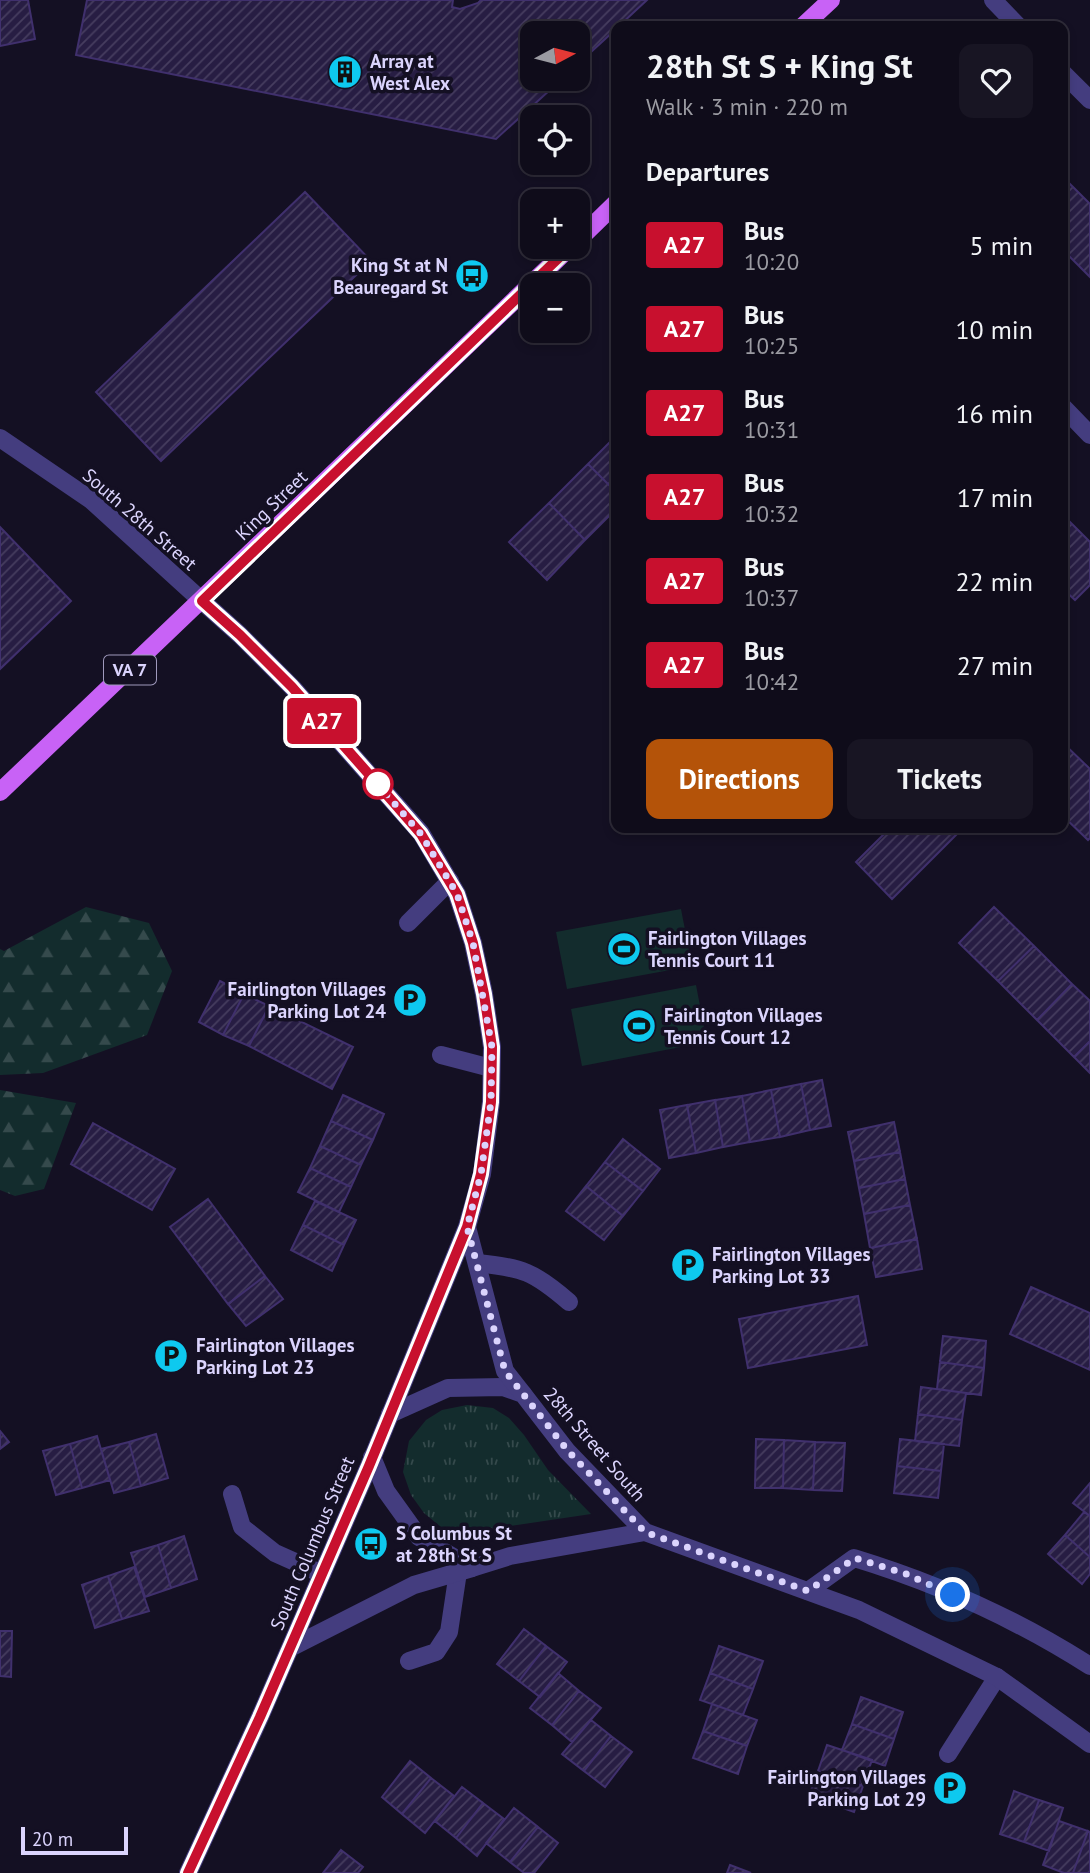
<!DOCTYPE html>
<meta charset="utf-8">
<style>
:root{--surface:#0f0c1a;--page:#181523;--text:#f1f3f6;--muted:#9b9ba2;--line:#2f2c39;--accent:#b45309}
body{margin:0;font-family:"PT Sans",sans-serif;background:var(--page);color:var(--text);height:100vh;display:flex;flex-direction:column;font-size:26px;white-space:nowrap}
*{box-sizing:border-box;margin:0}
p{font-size:23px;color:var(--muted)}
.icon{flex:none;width:38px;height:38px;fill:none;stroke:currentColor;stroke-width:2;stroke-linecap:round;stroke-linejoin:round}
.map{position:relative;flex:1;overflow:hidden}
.details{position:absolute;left:611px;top:21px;width:457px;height:812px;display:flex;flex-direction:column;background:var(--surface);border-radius:14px;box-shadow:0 4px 10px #0003,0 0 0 2px var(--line)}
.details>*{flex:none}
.badge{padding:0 14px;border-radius:5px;font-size:24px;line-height:46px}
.needle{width:46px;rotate:83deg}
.fabs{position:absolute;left:520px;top:21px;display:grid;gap:14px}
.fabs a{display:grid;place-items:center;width:70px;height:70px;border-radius:14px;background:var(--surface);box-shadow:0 4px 10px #0003,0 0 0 2px var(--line);font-size:35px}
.scale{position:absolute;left:21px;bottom:18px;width:107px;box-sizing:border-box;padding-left:7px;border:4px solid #dbd4fd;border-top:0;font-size:19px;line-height:24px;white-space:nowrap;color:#dbd4fd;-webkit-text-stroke:5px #141023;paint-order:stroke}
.you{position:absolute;width:35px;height:35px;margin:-18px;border:5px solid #fff;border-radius:50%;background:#1a73e8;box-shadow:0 0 0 10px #1a73e833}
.map>.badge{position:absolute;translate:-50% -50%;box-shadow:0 0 0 4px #fff}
h2{padding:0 35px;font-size:26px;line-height:63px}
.round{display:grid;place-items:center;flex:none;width:74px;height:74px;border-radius:14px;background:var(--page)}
.overview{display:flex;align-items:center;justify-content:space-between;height:119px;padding:0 35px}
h1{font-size:33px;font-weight:800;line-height:52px}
.primary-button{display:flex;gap:14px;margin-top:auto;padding:14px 35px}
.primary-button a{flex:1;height:80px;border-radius:14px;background:var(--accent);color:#fff;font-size:28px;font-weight:800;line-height:80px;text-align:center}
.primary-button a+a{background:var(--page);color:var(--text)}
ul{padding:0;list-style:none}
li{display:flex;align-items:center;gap:21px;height:84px;padding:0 35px}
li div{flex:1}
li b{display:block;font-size:26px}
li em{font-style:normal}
li .badge{min-width:77px;font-weight:700;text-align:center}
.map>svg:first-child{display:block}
.grass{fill:url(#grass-tufts)}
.forest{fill:url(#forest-firs)}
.park{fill:#132c2d}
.building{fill:url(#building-hatch);stroke:#40306d;stroke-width:2}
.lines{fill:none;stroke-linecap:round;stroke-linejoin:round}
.service{stroke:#443d7f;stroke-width:18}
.minor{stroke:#443d7f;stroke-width:18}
.tertiary{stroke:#443d7f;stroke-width:18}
.primary{stroke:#c862f6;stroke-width:18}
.line-casing{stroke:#fff;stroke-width:16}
.line{stroke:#c8102e;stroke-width:10}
.walk{stroke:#dbd4fd;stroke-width:7;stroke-dasharray:0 12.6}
.stop-dot{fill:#fff;stroke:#c8102e;stroke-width:3.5}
.labels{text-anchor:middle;stroke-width:7;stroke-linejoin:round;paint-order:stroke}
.shield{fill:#141023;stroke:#9f99bc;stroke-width:2}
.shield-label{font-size:18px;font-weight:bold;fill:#dbd4fd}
.poi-label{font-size:19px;font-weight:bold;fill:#dbd4fd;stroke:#141023;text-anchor:start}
.street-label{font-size:19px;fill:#dbd4fd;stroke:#141023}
</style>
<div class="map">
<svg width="1090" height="1873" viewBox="0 0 1090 1873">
<defs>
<pattern id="grass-tufts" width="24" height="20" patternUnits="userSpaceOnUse" patternTransform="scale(1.75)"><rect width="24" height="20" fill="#132c2d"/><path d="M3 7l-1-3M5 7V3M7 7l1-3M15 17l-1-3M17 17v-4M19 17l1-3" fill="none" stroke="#354a4c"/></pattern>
<pattern id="forest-firs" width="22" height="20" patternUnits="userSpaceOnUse" patternTransform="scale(1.75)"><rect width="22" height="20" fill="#132c2d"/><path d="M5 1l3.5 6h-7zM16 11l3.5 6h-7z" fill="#354a4c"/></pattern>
<pattern id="building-hatch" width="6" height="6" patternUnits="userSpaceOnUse" patternTransform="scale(1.75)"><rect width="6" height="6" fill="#271d43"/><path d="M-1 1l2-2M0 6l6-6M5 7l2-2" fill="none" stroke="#463d5f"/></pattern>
</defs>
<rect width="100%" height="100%" fill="#141023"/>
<path class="grass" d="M467,1405L493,1408L509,1418L524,1435L548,1470L591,1514L470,1532L441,1527L424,1513L411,1495L403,1472L409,1441L426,1420L442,1410Z"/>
<path class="forest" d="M86,907L149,923L172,971L147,1035L43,1073L0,1075V949L4,951Z
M0,1090L76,1103L44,1189L15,1196L0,1190Z"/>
<path class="park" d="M681,909L692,966L567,989L556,932Z
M696,985L707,1042L582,1066L571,1009Z"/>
<path class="building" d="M0,0H28L35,39L0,46Z
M87,0H453L452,7L460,9L478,3L481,0H647L619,26H616V29L578,64V33H532V79H562L496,139L76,55Z
M1062,176L1090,204V277L1062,249Z
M305,192L371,261L161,461L96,392Z
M616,436V492L588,464Z
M588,464L616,492V509L585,540L549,503Z
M549,503L585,540L547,580L509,542Z
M1062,514L1090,542V585L1075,600L1062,588Z
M0,527L71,601L0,669Z
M1062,742L1090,769V838L1088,840L1062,815Z
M890,828H960L962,829L892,899L856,862Z
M994,907L1034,946L998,981L959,943Z
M1034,946L1072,984L1037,1020L998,981Z
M220,981L244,994L223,1035L199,1022Z
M1072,984L1090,1001V1041L1074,1057L1037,1020Z
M244,994L269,1006L249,1046L223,1035Z
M269,1006L353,1047L332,1089L249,1046Z
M1090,1041V1073L1074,1057Z
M822,1080L831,1126L810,1130L801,1084Z
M801,1084L810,1130L780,1137L771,1090Z
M771,1090L780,1137L750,1142L742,1096Z
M343,1095L384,1114L373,1140L331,1121Z
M742,1096L750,1142L723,1147L715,1100Z
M715,1100L723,1147L696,1153L687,1105Z
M687,1105L696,1153L669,1158L660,1110Z
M331,1121L373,1140L361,1165L320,1146Z
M894,1122L900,1152L854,1161L848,1132Z
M93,1123L175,1169L152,1210L71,1164Z
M623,1139L660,1169L643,1191L605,1162Z
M320,1146L361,1165L351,1187L310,1168Z
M900,1152L905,1179L859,1188L854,1161Z
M605,1162L643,1191L623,1216L586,1186Z
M310,1168L351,1187L339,1212L298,1192Z
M905,1179L910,1205L864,1214L859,1188Z
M586,1186L623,1216L604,1240L566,1211Z
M208,1199L265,1276L228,1304L170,1227Z
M315,1201L356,1220L344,1245L303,1225Z
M910,1205L917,1239L870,1248L864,1214Z
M303,1225L344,1245L332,1271L291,1250Z
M917,1239L922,1269L876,1277L870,1248Z
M265,1276L283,1299L246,1326L228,1304Z
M1031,1287L1090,1313V1370L1010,1334Z
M858,1296L867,1345L748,1368L739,1319Z
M943,1336L986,1341L984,1368L940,1362Z
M940,1362L984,1368L981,1395L937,1389Z
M921,1387L966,1393L962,1420L918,1414Z
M918,1414L962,1420L959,1446L915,1441Z
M0,1431L9,1442L0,1449Z
M156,1434L168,1478L141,1486L129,1442Z
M97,1436L110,1480L82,1488L70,1444Z
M756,1439L784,1440L783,1488H755Z
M900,1439L944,1444L941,1471L897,1466Z
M784,1440L815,1442L813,1490L783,1488Z
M129,1442L141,1486L114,1493L101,1449Z
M815,1442L845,1443L842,1491L813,1490Z
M70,1444L82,1488L56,1495L43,1451Z
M897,1466L941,1471L938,1498L894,1493Z
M1090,1483V1516L1073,1503Z
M1084,1512L1090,1516V1557L1065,1535Z
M1065,1535L1090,1557V1574L1082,1584L1048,1554Z
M184,1536L197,1579L171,1588L158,1545Z
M158,1545L171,1588L145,1597L131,1553Z
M134,1567L149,1611L122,1619L108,1576Z
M108,1576L122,1619L95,1628L82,1585Z
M524,1629L546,1646L519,1681L497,1664Z
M0,1631H12L11,1677L0,1676Z
M546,1646L567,1662L540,1697L519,1681Z
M719,1646L763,1661L753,1689L710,1673Z
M558,1673L579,1691L552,1725L530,1708Z
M710,1673L753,1689L743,1715L700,1700Z
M579,1691L601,1708L572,1742L552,1725Z
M861,1697L903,1712L894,1739L852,1724Z
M712,1704L757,1720L747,1746L703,1731Z
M591,1720L611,1736L584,1771L562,1754Z
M852,1724L894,1739L885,1766L842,1750Z
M703,1731L747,1746L738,1774L693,1758Z
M611,1736L632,1752L605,1787L584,1771Z
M827,1745L872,1760L863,1786L818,1771Z
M410,1761L431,1778L402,1814L382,1797Z
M818,1771L863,1786L854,1812L809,1796Z
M431,1778L454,1796L425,1833L402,1814Z
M462,1787L483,1803L456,1838L435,1821Z
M1014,1791L1039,1800L1024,1842L1000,1834Z
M1039,1800L1063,1808L1049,1851L1024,1842Z
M483,1803L504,1819L477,1856L456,1838Z
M514,1808L538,1827L510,1862L486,1843Z
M1059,1821L1088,1831L1073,1873H1064L1043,1865Z
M538,1827L558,1843L534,1873H524L510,1862Z
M1088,1831L1090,1832V1873H1073Z
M341,1850L363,1867L358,1873H323Z
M730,1865L751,1873H727Z"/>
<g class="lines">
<path class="service" d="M993,0L1018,26
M1062,72L1090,100
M1062,406L1090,435
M408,923L450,881
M441,1055L491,1068
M477,1263C523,1268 533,1271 569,1302
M232,1494L242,1527L275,1553L322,1574
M808,1591L854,1558C936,1583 1018,1620 1090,1666
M409,1661L436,1652L449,1632L458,1572
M948,1754L997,1677"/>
<path class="minor" d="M0,438L91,500L202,601
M390,1414L448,1388L503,1387L523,1394L567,1451L645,1532L859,1610L997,1677L1090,1744
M372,1457L386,1491L419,1537L472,1568L510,1556L645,1532"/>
<path class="tertiary" d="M467,1227L505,1371L523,1394
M290,1648L414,1585L472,1568
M188,1873L260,1717L369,1466L467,1227L482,1174L491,1102L492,1047L484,994L473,943L457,894L421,833L374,780L292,687L240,635L202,601"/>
<path class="primary" d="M803,26L831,0
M578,240L616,203
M0,792L570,247"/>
</g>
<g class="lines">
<g class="line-casing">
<path id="line" d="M188,1873L260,1717L369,1466L467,1227L481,1174L491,1102L492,1047L484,994L473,943L457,894L421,834L374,780L292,687L240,635L202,601L570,247"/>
</g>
<use href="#line" class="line"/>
<path class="walk" d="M378,784L374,780L421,834L457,894L473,943L492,1047L491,1102L481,1174L467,1227L505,1371L568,1451L645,1532L808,1591L855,1558L906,1574L953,1595"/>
</g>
<defs>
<g id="building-disc" transform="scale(1.75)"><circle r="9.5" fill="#0ec9ef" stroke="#141023"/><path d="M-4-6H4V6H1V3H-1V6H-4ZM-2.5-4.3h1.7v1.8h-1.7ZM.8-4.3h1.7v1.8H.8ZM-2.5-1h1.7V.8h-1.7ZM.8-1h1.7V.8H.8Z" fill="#111"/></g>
<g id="bus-disc" transform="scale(1.75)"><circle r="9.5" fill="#0ec9ef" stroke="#141023"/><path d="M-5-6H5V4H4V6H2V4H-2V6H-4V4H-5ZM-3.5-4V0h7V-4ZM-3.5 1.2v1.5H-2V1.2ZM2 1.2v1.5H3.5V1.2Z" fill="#111"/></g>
<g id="stadium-disc" transform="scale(1.75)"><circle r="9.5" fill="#0ec9ef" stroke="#141023"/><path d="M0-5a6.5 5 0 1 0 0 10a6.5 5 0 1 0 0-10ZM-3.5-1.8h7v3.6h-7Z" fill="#111"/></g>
<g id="parking-disc" transform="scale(1.75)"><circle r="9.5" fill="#0ec9ef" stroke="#141023"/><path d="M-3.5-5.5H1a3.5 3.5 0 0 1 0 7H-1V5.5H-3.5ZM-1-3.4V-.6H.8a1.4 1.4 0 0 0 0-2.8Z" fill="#111"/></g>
</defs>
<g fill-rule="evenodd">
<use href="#building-disc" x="345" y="72"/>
<use href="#bus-disc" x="472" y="276"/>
<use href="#stadium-disc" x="624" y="949"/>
<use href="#parking-disc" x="410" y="1000"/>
<use href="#stadium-disc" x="639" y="1026"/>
<use href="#parking-disc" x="688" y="1265"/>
<use href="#parking-disc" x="171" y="1356"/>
<use href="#bus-disc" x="371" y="1544"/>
<use href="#parking-disc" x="950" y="1788"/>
</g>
<circle class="stop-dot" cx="378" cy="784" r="14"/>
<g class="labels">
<rect class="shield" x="104" y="655.5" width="52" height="29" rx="5"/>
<g class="shield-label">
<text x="130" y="676">VA 7</text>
</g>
<g class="poi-label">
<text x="370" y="68">Array at<tspan x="370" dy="22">West Alex</tspan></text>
<text x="448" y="272" text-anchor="end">King St at N<tspan x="448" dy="22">Beauregard St</tspan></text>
<text x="648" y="945">Fairlington Villages<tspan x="648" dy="22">Tennis Court 11</tspan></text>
<text x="386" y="996" text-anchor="end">Fairlington Villages<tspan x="386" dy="22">Parking Lot 24</tspan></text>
<text x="664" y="1022">Fairlington Villages<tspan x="664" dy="22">Tennis Court 12</tspan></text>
<text x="712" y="1261">Fairlington Villages<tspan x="712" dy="22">Parking Lot 33</tspan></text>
<text x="196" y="1352">Fairlington Villages<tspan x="196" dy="22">Parking Lot 23</tspan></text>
<text x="396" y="1540">S Columbus St<tspan x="396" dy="22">at 28th St S</tspan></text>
<text x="926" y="1784" text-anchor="end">Fairlington Villages<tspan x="926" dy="22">Parking Lot 29</tspan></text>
</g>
<g class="street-label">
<text transform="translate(271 505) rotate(-44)" y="7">King Street</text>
<text transform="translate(140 519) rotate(41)" y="7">South 28th Street</text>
<text transform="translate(595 1444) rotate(49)" y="7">28th Street South</text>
<text transform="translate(312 1543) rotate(-67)" y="7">South Columbus Street</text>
</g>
</g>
</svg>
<div class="fabs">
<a><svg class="needle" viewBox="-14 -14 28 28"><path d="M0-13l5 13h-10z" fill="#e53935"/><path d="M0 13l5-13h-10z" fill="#9b9ba2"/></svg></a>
<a><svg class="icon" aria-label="locate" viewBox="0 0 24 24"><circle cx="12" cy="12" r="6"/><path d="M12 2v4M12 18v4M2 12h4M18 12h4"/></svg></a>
<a>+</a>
<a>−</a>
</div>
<div class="scale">20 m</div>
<div class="you" style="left:953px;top:1595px"></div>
<b class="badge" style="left:322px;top:721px;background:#c8102e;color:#fff">A27</b>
<section class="details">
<div class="overview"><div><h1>28th St S + King St</h1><p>Walk · 3 min · 220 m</p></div><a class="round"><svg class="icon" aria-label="heart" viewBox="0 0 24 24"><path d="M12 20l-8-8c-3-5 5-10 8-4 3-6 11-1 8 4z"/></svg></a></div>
<h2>Departures</h2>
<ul>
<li><span class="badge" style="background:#c8102e;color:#fff">A27</span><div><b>Bus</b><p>10:20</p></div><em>5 min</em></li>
<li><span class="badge" style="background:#c8102e;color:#fff">A27</span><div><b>Bus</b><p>10:25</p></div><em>10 min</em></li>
<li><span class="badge" style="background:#c8102e;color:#fff">A27</span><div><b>Bus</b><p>10:31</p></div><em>16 min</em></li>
<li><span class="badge" style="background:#c8102e;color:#fff">A27</span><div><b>Bus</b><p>10:32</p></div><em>17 min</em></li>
<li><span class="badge" style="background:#c8102e;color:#fff">A27</span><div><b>Bus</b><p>10:37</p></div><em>22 min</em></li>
<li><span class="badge" style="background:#c8102e;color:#fff">A27</span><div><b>Bus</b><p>10:42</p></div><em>27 min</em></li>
</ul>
<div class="primary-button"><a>Directions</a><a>Tickets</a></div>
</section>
</div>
